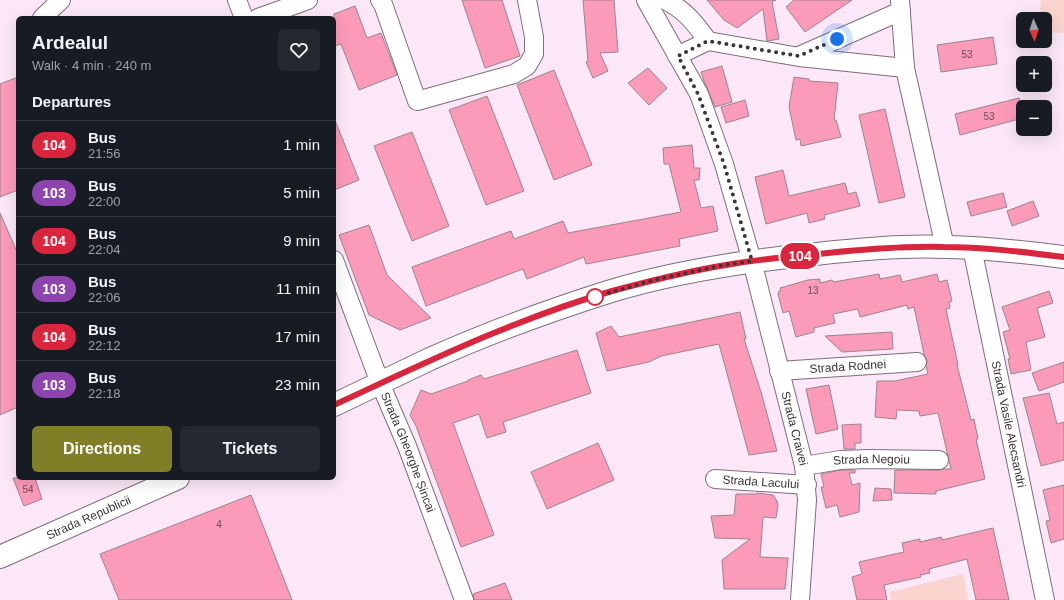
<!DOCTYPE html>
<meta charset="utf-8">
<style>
:root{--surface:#171b24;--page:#242831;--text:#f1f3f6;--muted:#9ea1a6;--line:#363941;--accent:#807e26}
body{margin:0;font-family:Helvetica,sans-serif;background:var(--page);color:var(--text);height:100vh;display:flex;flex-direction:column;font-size:15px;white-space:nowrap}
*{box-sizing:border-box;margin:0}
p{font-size:13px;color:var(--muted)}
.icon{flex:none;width:22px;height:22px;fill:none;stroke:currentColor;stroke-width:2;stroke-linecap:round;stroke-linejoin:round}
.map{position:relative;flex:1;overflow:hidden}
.sheet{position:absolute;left:16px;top:16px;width:320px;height:464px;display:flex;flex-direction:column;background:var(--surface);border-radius:6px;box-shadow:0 4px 16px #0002}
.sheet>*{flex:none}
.badge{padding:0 8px;border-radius:13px;font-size:14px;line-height:26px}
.needle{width:26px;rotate:177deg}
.buttons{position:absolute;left:1016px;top:12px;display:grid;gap:8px}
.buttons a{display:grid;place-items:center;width:36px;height:36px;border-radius:6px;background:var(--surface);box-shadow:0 4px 16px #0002;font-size:20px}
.you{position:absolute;width:20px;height:20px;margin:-10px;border:3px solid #fff;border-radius:50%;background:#1a73e8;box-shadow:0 0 0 6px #1a73e833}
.map>.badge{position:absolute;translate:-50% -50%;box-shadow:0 0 0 2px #fff}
h2{padding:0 16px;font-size:15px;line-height:36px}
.round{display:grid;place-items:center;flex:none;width:42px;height:42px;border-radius:6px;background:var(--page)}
.head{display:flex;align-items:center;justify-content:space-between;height:68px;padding:0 16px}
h1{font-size:19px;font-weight:800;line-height:30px}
.cta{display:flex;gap:8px;margin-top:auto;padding:8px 16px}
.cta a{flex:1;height:46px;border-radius:6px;background:var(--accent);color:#fff;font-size:16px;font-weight:800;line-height:46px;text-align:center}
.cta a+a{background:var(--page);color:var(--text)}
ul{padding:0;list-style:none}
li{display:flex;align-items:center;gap:12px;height:48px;padding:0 16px;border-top:1px solid var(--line)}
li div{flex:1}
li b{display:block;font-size:15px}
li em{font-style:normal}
li .badge{min-width:44px;font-weight:700;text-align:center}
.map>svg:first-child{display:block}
.green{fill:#fad5d0}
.building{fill:#fc9ab9;stroke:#9b848a}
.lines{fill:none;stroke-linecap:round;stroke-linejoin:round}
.minor-casing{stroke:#7e6d7b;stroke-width:20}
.secondary-casing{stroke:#7e6d7b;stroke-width:24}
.minor{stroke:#fff;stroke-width:18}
.secondary{stroke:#fff;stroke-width:22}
.line-casing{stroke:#fff;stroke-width:9}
.line{stroke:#d7263d;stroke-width:6}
.walk{stroke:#3c343a;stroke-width:4;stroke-dasharray:0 7.2}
.stop-dot{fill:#fff;stroke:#d7263d;stroke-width:2}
.labels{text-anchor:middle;stroke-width:3.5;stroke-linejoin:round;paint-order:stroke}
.number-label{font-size:10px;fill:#6c4e5a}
.street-label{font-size:12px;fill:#3c343a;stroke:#fbe7f7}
</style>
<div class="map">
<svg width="1064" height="600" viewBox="0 0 1064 600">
<rect width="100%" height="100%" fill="#fbe7f7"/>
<path class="green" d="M1041,0H1064V33L1045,32V19H1040Z
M963,574L968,600H891L889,592Z"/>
<path class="building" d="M462,0H502L520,56L485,68Z
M583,0H614L618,52L600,53L608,71L593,78L586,62L588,61Z
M707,0H776L772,2L779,39L767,41L763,9L737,28L724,20Z
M794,0H852L805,32L786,7Z
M355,6L367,38L381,33L397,75L359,90L341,44L334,46V14Z
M993,37L997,64L941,72L937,45Z
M722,66L732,102L715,107L704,81L701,72Z
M648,68L667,88L649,105L628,83Z
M554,70L592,165L554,180L517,85Z
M18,77V190L0,197V84Z
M794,77L809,79V81L838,83L834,120H836L841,137L801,146L800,139L796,140L789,107Z
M487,96L524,191L486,205L449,110Z
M1019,98L1023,113V118L960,135L955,114Z
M745,100L749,116L726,123L721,107Z
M885,109L905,197L879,203L859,115Z
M334,118L359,180L334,190Z
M412,132L449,226L412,241L374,146Z
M692,145L694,168H700L699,180H694L701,208L713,206L718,231L679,239L680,246L586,264L584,257L527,279L523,269L426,306L412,267L511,231L514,239L563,221L568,233L681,212L669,164H664L663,148Z
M783,170L789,196L845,183L848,194L856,192L860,206L824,215L825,219L809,223L807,213L766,224L755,177Z
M1003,193L1007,207L971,216L967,202Z
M1033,201L1039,216L1012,226L1007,211Z
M0,213L18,254V407L0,415Z
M369,225L387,275L431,318L400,330L369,315L339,235Z
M879,274L880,279L900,275L902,282L937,274L939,282L947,280L952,301L949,302L950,308L946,309L958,365H957L971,420L974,419L978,439H976L985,479L936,491V494L894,493L895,470H939L945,469H951L938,413L920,416L919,411L897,410L896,419L875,417L877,381H895L928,374L926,366L927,361L924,354L914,307L908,309L907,305L860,317L858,309L833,314L835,323L814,328V332L796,337L789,311L783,313L778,294L779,291H781L780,288L808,280L820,279V283L832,280L834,282Z
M1049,291L1053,303L1037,308L1045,337L1026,342L1031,370L1011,374L1008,359H1010L1003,332L1010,330L1002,307Z
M740,312L746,339H744L761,392L777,451L749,455L719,344L661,356L649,362L607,371L596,333L611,326L619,337Z
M892,332L893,349L842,352L825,336Z
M577,350L591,393L503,422L506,432L487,438L479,414L453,423L494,535L461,547L416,426L410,415L421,390L431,394L468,381V380L481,375L484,379Z
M1064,362V382L1039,391L1032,373Z
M829,385L838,429L816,434L806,389Z
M1049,393L1057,424L1064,422V460L1041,466L1023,398Z
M861,424V443H855V449H844L842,425Z
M598,443L614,480L547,509L531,472Z
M841,470H855V473H849L852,485L860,483L859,512L840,517L837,505L826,508L821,487H824L821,474Z
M13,478H35L42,499L24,506Z
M1064,485V539L1051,543L1046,521L1050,520L1043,490Z
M875,488L891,489L892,500L873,501Z
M757,493L773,495L777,501L778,505L776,518L763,517L760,557L788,558L785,589H724L722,560L750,539L715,538L711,516L734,515L736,494H757Z
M251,495L292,600H119L100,554Z
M993,528L1009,600H976L967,559L929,569L930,573L920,575L921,577L884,585L887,600H857L852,577L862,574L859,562L904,552L902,543L920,539V542L941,537L942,540Z
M505,583L512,600H474L473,594Z"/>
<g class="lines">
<g class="minor-casing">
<g id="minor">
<path d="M237,0L244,18"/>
<path d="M380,0L383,4L417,101L514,74L527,66L534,54V37L527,0"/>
<path id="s1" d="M646,0L699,94L724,164L752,261L804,466L807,500L800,600"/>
<path d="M665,0C686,11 694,22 708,41"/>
<path d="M900,0L905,68L945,247"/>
<path d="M42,18L61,0"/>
<path d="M258,18L308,0"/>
<path d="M677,56L708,41L799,57L905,68"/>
<path d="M799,56L901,11"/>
<path id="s2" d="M972,248L1045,600"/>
<path id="s3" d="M334,260L380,383L407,446L464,600"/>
<path id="s4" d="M779,371L917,362"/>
<path id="s5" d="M804,466L840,460L868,459L939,460"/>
<path id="s6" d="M715,479L807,485"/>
</g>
</g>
<g class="secondary-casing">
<g id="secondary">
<path d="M334,405C366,390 398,374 430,359C488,333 548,311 608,292C673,272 739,262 806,255C853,250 900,245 947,247C986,248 1025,252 1064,257"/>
<path id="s7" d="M0,557L178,478"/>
</g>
</g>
<use href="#minor" class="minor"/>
<use href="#secondary" class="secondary"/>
</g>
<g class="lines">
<g class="line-casing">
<path id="line" d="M334,405C425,363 515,319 612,291C653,280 696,269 738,263C762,259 786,257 810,255C854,250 898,246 943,247C983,247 1024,252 1064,257"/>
</g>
<use href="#line" class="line"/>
<path class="walk" d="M595,297L654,280L724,265L752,261L724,164L698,94L678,56L708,41L799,56L837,39"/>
</g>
<circle class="stop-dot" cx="595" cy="297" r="8"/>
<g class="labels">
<g class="number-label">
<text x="967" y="58">53</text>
<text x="989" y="120">53</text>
<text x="813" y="294">13</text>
<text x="28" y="493">54</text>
<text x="219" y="528">4</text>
</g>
<g class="street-label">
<text dy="4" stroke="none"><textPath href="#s4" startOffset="69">Strada Rodnei</textPath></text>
<text dy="4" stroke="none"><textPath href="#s2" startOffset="180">Strada Vasile Alecsandri</textPath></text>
<text dy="4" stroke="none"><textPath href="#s1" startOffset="456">Strada Craivei</textPath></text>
<text dy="4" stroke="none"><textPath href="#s3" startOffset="206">Strada Gheorghe Șincai</textPath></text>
<text dy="4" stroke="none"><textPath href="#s5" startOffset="68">Strada Negoiu</textPath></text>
<text dy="4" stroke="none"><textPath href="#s6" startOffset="46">Strada Lacului</textPath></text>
<text dy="4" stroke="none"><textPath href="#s7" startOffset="97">Strada Republicii</textPath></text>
</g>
</g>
</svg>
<div class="buttons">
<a><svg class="needle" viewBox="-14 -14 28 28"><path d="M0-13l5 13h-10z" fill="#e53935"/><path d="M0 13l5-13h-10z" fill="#9ea1a6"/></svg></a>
<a>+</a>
<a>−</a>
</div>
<div class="you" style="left:837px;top:39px"></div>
<b class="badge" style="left:800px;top:256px;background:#d7263d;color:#fff">104</b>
<section class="sheet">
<div class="head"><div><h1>Ardealul</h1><p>Walk · 4 min · 240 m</p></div><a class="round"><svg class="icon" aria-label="heart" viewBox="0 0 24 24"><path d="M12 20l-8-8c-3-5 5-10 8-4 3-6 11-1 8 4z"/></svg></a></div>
<h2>Departures</h2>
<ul>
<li><span class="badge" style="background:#d7263d;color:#fff">104</span><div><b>Bus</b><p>21:56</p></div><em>1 min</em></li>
<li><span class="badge" style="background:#8e44ad;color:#fff">103</span><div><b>Bus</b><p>22:00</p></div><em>5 min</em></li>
<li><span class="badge" style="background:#d7263d;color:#fff">104</span><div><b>Bus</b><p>22:04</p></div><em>9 min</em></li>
<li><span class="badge" style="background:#8e44ad;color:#fff">103</span><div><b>Bus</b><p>22:06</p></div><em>11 min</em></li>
<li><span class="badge" style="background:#d7263d;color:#fff">104</span><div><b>Bus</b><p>22:12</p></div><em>17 min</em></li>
<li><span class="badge" style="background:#8e44ad;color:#fff">103</span><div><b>Bus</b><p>22:18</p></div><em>23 min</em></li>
</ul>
<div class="cta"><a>Directions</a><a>Tickets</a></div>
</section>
</div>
